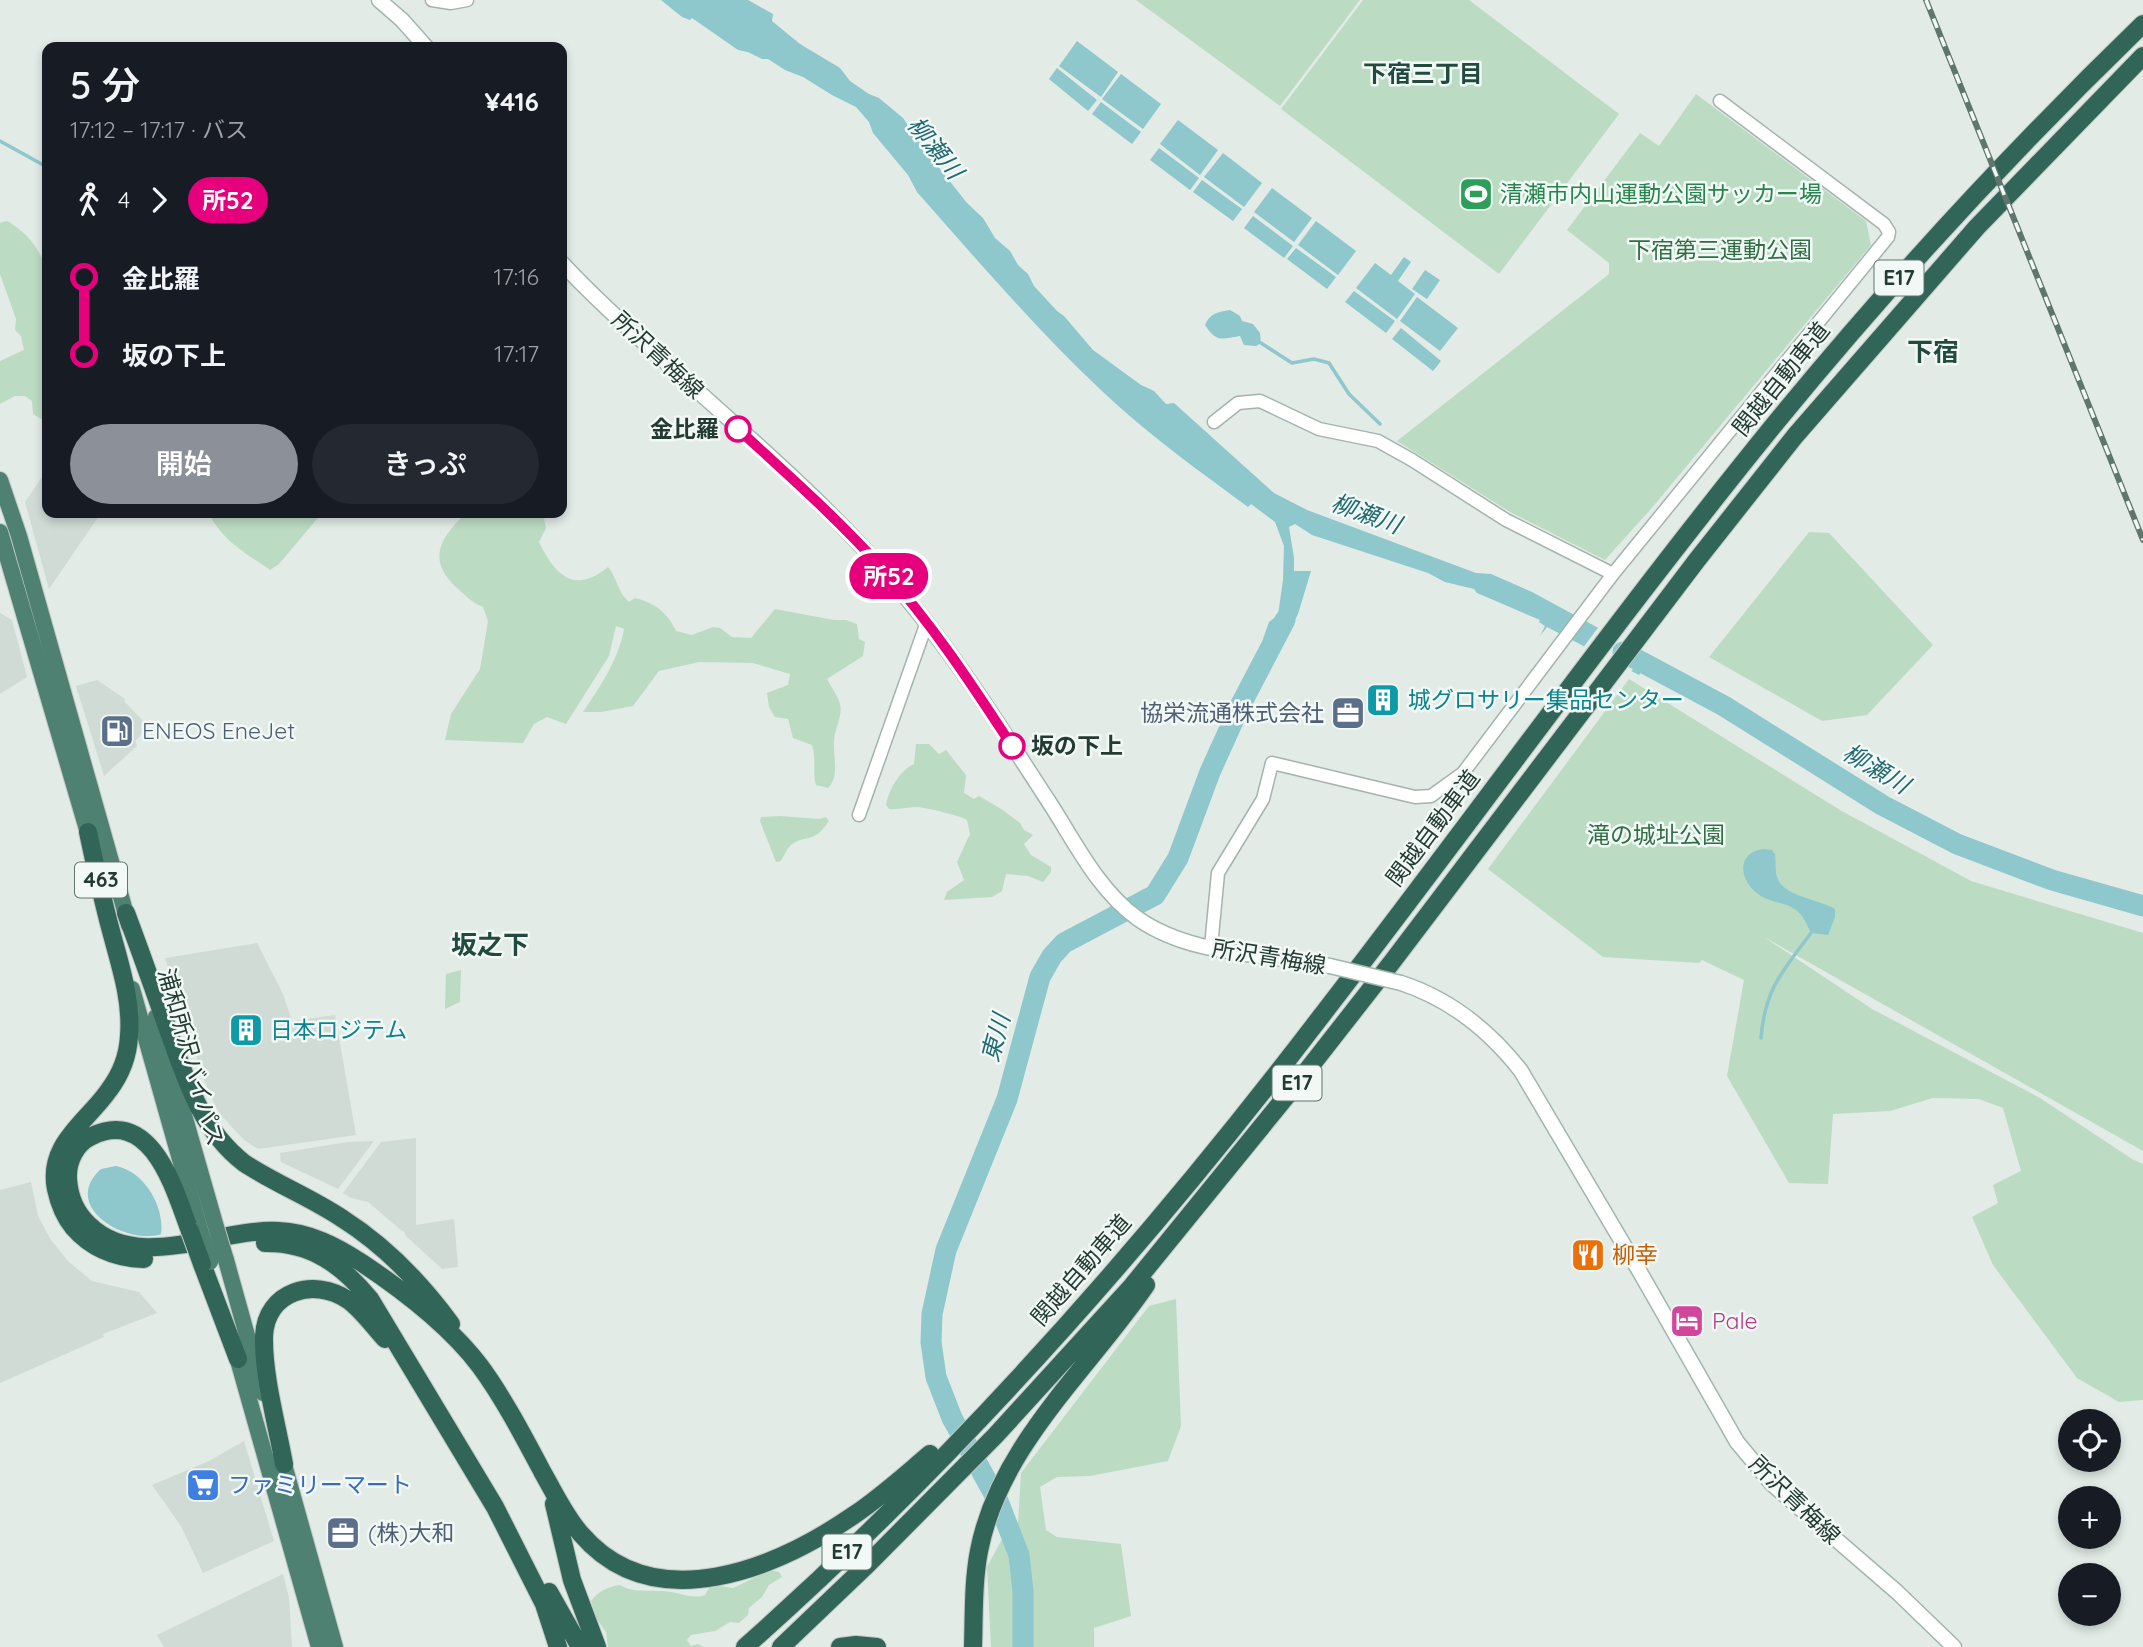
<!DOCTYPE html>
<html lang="ja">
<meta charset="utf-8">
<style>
:root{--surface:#171b24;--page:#242831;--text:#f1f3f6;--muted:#9ea1a6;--accent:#8c9099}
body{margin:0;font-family:Quicksand,"Noto Sans JP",sans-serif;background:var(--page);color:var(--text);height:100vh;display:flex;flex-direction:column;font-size:26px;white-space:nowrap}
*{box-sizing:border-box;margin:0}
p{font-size:23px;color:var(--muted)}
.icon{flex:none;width:38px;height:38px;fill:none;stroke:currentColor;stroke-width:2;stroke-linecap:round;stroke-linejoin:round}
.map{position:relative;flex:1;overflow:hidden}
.side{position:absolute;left:42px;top:42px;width:525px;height:476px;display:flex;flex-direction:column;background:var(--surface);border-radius:14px;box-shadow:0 4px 10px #0003}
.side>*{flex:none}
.badge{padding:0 14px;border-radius:23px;font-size:24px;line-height:46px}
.buttons{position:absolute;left:2058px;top:1409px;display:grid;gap:14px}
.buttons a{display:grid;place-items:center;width:63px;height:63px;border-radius:50%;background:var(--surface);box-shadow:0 4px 10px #0003;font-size:35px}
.map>.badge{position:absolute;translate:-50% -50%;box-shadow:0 0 0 4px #fff}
.legs{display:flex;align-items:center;gap:10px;height:77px;padding:0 28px;font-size:23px}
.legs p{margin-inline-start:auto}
.summary{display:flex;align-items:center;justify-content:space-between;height:119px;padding:0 28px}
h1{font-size:38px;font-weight:600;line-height:52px}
.button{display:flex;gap:14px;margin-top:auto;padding:14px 28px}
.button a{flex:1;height:80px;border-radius:42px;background:var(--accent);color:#fff;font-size:28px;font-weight:600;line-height:80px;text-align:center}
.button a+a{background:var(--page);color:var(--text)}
ul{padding:0 28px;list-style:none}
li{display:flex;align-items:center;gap:24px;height:77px;font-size:26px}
li i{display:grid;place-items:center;width:10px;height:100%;margin:0 9px;background:currentColor}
li i::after{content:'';width:18px;height:18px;margin:-9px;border:5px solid;border-radius:50%;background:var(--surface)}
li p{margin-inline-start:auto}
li:first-child i{background:linear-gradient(#0000 50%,currentColor 0)}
li:last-child i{background:linear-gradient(currentColor 50%,#0000 0)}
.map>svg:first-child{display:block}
.built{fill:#d0dbd5}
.green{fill:#bcdbc3}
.water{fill:#8ec7cc}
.pier{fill:#e2ebe6}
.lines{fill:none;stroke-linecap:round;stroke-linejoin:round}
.stream{stroke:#8ec7cc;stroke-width:3.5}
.river{stroke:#8ec7cc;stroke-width:21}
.tertiary-casing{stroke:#a5b3ad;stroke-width:15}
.secondary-casing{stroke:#a1b6ad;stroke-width:17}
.trunk-casing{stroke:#c1c8c6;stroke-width:18}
.motorway-casing{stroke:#c1c8c6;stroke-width:20}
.tertiary{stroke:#fff;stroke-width:12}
.secondary{stroke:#fff;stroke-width:14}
.trunk{stroke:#4e8172;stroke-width:16}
.motorway{stroke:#316557;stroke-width:18}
.rail-casing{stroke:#5e766e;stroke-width:6}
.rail{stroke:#f2f8f5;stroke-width:3.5;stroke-dasharray:10;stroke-linecap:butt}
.secondary-bridge-casing{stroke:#a1b6ad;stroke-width:17;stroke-linecap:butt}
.trunk-bridge-casing{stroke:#c1c8c6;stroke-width:18;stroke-linecap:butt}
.motorway-bridge-casing{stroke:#c1c8c6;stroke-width:20;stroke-linecap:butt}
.secondary-bridge{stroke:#fff;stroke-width:14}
.trunk-bridge{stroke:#4e8172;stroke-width:16}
.motorway-bridge{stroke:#316557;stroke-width:18}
.line-1-casing{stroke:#fff;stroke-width:16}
.line-1{stroke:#e6007e;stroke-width:10}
.stop-1-dot{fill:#fff;stroke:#e6007e;stroke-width:3.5}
.labels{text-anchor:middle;stroke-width:5;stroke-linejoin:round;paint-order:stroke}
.shield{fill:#f2f8f5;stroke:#61746d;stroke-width:2}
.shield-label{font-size:21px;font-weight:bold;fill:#233b33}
.leisure-label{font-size:23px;fill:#27864d;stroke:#f2f8f5;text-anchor:start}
.park-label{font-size:23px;fill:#306f45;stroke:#f2f8f5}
.street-label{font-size:23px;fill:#233b33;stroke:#f2f8f5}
.stop-label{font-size:23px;font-weight:bold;fill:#233b33;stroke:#f2f8f5;text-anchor:end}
.culture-label{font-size:23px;fill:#0d838f;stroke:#f2f8f5;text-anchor:start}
.service-label{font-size:23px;fill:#4e5e75;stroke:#f2f8f5;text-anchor:start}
.food-label{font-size:23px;fill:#c56008;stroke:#f2f8f5;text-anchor:start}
.hotel-label{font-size:23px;fill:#b23c85;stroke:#f2f8f5;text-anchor:start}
.shop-label{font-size:23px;fill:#366cbe;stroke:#f2f8f5;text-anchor:start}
.neighbourhood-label{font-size:24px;font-weight:bold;fill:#214b3e;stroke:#f2f8f5}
.water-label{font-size:24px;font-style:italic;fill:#226a72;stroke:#f2f8f5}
.quarter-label{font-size:26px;font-weight:bold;fill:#214b3e;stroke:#f2f8f5}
</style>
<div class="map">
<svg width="2143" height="1647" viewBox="0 0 2143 1647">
<rect width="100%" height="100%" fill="#e2ebe6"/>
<path class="built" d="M47,470V513H101L49,589L25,502Z
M0,613L12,620L27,677L0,694Z
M97,680L125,699L124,701L149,727L135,741L137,746L104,776L76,686Z
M257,943L283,994L292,1021L335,1015L356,1135L258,1149L244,1140L220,1114L214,1103L204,1080L165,958Z
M416,1138V1225L454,1219L458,1267L442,1269L406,1236L404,1231H402L368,1202L351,1198L343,1193L381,1142Z
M374,1141L338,1189L281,1162L280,1153L348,1142Z
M31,1182L38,1216L51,1240L69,1262L92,1281L139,1292L157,1313L103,1334L104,1337L0,1383V1190Z
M244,1441L274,1541L203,1573L181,1526L152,1485L209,1461Z
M283,1574L289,1598L292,1647H164L157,1635Z"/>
<path class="green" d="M1136,0H1360L1280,106Z
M1363,0H1469L1619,114L1499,274L1281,109Z
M1696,94L1866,221L1871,245L1650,510L1605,560L1510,512L1397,441L1609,274V263L1567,230L1640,133L1659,146Z
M7,221C27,232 40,249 47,271V417L43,420L33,414L32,401L25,396H15L0,404V361L24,350L21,336L15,330L16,319L0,274V223Z
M209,513H322L279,564L270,570C246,553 222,541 209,513Z
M466,513H546L544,520L546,528L539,542C555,575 574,595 608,567C618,579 617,592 629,602L635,598C655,603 667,612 676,631L692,635L713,627L720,628L732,637L751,638L775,609L834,620H846L857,624L859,639L865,642L863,656L827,679C831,687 838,696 840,704C843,717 834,729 834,742C833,757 840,776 828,788L816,785C812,771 817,762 812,745L793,738L788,719L775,717L769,707L767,693L788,685L790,674L753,663L699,662L659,671L633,706L601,712H583C601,685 618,661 624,629L616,626L609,656L566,724L547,717L534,724L523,743L445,740L451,714L480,669L488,621L483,607C472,603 465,595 456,587C426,559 441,537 466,513Z
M1809,532L1829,533L1933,645L1867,715L1822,721L1709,657Z
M1629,679L1840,810L1971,881L2143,933V1151L1764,937L1872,1009L2040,1098L2132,1159L2143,1164V1400L2119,1402L2077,1378L1993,1265L1972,1217L1998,1203L1993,1185L2021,1171L2003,1108L1979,1099L1933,1098L1890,1111L1833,1114L1828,1184L1789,1183L1727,1076L1744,980L1702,960L1699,963L1603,957L1488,869Z
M916,744H929L939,754L946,750L966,775L964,793L974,799L979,796L1003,810L1020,823L1024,830L1033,835L1024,844L1031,855L1051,867V872L1043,882L1028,876L1006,874L1002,891L992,897L944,900L947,892L964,880L957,862L970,834L967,820C959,815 927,808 918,807C908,807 898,810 889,809L886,805C889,790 899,771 914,764Z
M780,816L819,819L826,817L829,821C812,846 805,833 790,846C786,850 784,856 781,861L776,862L760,821L761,817Z
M461,970L460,1002L445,1009L446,974Z
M1176,1299L1181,1426L1168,1461L1090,1476L1057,1477L1040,1487L1046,1530L1057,1537L1121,1544L1131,1616L1094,1628V1647H991L987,1567L1001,1541L1018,1523L1021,1473L1149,1306Z
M770,1570L779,1572L782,1577L769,1585L762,1597L749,1608L748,1615L739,1623L730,1622L715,1631L691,1635L687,1640L691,1646L698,1644L703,1647H608L606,1632L596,1618L591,1601C599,1591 607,1587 620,1585C633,1594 655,1589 671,1592C683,1594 693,1599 705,1595L709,1588L720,1586L733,1588Z"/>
<path class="water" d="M661,0H748L773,14L772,21L800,44L840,68L850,81L869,94L879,98L903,118L921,145L967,203L983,218L995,238L1010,251L1018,265L1028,274L1034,286L1057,311L1064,316L1093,350L1141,385L1154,391L1166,404L1174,403L1274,493L1307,510L1476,573L1491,574L1532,592L1652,657L1639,675L1547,627L1540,636L1545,626L1539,622L1540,620L1477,593L1474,589L1445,582L1428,573L1312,535L1295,524L1289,527L1294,558V571H1311L1298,614L1281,647L1263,639L1269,622L1278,615L1283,580L1284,546L1275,522L1251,504L1248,507C1198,470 1147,434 1102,391C1036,329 977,260 917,192L908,175L873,133L869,122L856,107L832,95L803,77L785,70L768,59H762L748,52L738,50L692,18L690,20L682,17Z
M1077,41L1118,72L1101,97L1059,66Z
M1057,68L1097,100L1088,111L1049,79Z
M1121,74L1161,104L1143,129L1102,99Z
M1101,102L1141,132L1132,144L1092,114Z
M1178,120L1218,150L1200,175L1160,144Z
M1159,148L1199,178L1190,190L1150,160Z
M1223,153L1262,183L1244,207L1204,177Z
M1202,180L1242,209L1233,221L1193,192Z
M1272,188L1312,218L1294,242L1254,212Z
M1253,216L1293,246L1284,258L1244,228Z
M1316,221L1356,251L1338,275L1298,245Z
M1296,248L1336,277L1327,289L1287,259Z
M1404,257L1411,262L1398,281L1415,294L1397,319L1356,288L1375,263L1391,275Z
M1425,270L1440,280L1427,299L1412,289Z
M1354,291L1395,321L1386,333L1345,302Z
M1417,297L1458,328L1440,351L1400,321Z
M1230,310L1240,316L1242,321L1253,324L1260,333L1261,343L1256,346L1244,345L1240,336C1221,339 1217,343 1205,325C1210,313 1218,312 1230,310Z
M1401,328L1441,361L1433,371L1392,339Z
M1763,849L1772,850L1775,854C1776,861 1775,870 1777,877C1782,896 1818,899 1835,909V917L1828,935L1811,933C1807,925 1804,916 1796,910C1786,902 1772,903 1761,896C1740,884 1734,853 1763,849Z
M116,1166C144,1171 165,1207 161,1234L159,1235C121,1243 61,1205 101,1169Z"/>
<path class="pier" d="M1600,625L1648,651L1629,674L1582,649Z"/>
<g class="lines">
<path class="stream" d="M0,141L47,167
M1261,343L1292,363L1314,359L1329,363L1349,394L1380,424
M1761,1038C1765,988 1783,971 1811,933"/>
<path class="river" d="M1623,652L1724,706L1882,805L1957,844L2052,880L2143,906
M1023,1647V1591L1019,1555L998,1501L952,1418L936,1377L931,1342L932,1314L946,1250L1007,1099L1040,977L1052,956L1064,943L1155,895L1178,858L1210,772L1239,708L1285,620"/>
<g class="tertiary-casing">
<path id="tertiary" d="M432,0L451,3L467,0
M1214,422L1238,403L1260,401L1319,429L1378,441L1412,460L1506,520L1613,574
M859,815L927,622
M1211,947L1218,873L1263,799L1272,763L1415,797L1431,796L1463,773L1613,574L1888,237L1889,232L1884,224L1720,101"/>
</g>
<g class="secondary-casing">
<path id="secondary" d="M379,0L402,20L426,47
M562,263C592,296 626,326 659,356C741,431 829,504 900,590C956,656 1002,730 1049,802C1075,842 1098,890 1137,918C1192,957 1266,953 1330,966
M1401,983C1450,999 1489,1030 1521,1071L1641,1274L1737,1442L1772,1484L1897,1592L1954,1647"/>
</g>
<g class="trunk-casing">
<path id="trunk" d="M0,480L19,536L129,925
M0,532L91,843
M132,989L200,1230
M156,1017L216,1227
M226,1260L263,1393
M234,1346L319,1647
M281,1454L335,1647"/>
</g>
<g class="motorway-casing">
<path id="motorway" d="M88,832C95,865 102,898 111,931C120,965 132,1000 129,1036C128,1056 121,1074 109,1090C87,1122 47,1144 56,1189C59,1203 64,1216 73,1227C92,1249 116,1258 144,1259
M126,913C140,950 153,987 166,1024C185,1076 199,1128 244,1163C276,1184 312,1198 343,1219C387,1247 421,1283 451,1324
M190,1231C175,1192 153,1107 92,1136C76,1143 67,1161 68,1179C69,1196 76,1213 89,1225C138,1273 218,1228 278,1231C309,1232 336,1246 362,1263C404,1291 449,1325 480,1366C503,1397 525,1439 543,1473C555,1494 565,1516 581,1534C655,1620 777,1568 854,1515C881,1497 905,1475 930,1454
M265,1243C311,1242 342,1265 370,1299L495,1507L544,1604L558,1647
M202,1264L238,1359
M284,1464C277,1425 263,1375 264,1336C266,1291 314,1277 348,1300C362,1310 373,1326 385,1339
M554,1504L572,1580L597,1647
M549,1592L580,1647
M745,1647C957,1459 1147,1244 1319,1019C1473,820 1619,615 1778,420C1892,281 2014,149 2143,24
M781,1647L868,1564L995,1436L1132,1286L1302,1077L1392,962L1697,560L1795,436L1977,227L2143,56
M840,1647L856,1645L877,1647
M973,1647C974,1615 973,1582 979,1551C999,1446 1088,1370 1146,1285"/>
</g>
<use href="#tertiary" class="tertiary"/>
<use href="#secondary" class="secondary"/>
<use href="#trunk" class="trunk"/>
<use href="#motorway" class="motorway"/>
<g class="rail-casing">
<path id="rail" d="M1926,0L2143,540"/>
</g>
<use href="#rail" class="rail"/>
<g class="secondary-bridge-casing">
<path id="secondary-bridge" d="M1330,966L1401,983"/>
</g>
<g class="trunk-bridge-casing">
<path id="trunk-bridge" d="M216,1227L226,1260
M200,1230L210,1262"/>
</g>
<g class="motorway-bridge-casing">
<path id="motorway-bridge" d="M190,1231L202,1264"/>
</g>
<use href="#secondary-bridge" class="secondary-bridge"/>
<use href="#trunk-bridge" class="trunk-bridge"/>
<use href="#motorway-bridge" class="motorway-bridge"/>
</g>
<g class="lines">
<g class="line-1-casing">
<path id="line-1" d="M738,429C787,474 836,517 880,566C930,621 971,683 1012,746"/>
</g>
<use href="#line-1" class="line-1"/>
</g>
<defs>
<g id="stadium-square" transform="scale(1.75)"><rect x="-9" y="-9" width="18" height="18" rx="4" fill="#2e9e5b" stroke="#f2f8f5"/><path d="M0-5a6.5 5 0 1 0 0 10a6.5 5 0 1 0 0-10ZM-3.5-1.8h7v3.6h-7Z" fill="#fff"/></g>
<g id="building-square" transform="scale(1.75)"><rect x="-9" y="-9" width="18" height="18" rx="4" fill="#0f9aa8" stroke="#f2f8f5"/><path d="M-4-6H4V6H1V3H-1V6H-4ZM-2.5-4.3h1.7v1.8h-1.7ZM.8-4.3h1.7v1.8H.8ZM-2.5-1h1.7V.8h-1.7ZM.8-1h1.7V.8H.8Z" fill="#fff"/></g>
<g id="office-square" transform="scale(1.75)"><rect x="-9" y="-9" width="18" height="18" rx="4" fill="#5c6f8a" stroke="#f2f8f5"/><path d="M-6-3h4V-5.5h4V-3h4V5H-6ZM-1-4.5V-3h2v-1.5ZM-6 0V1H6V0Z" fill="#fff"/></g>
<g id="fuel-square" transform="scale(1.75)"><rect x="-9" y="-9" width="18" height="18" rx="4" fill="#5c6f8a" stroke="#f2f8f5"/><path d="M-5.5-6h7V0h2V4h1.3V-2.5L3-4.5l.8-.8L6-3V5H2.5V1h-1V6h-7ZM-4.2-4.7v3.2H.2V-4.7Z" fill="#fff"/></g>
<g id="restaurant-square" transform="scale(1.75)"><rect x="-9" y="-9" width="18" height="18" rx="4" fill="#e8710a" stroke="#f2f8f5"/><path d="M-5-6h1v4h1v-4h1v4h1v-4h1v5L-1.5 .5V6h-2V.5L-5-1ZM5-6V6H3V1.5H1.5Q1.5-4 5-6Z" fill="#fff"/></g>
<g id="hotel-square" transform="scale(1.75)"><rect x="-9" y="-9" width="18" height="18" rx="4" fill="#d1479c" stroke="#f2f8f5"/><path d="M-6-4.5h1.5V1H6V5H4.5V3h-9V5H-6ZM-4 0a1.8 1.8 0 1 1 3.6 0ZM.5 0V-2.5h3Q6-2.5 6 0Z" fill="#fff"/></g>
<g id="supermarket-square" transform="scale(1.75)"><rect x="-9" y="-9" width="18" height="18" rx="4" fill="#3f7fe0" stroke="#f2f8f5"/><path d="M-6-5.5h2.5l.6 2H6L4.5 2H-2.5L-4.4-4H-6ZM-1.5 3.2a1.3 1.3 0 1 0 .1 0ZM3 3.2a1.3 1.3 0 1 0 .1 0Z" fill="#fff"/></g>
</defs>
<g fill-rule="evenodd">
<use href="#stadium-square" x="1476" y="194"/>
<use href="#building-square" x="1383" y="700"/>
<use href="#office-square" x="1348" y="713"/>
<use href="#fuel-square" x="117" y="731"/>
<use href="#building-square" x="246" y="1030"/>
<use href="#restaurant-square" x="1588" y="1255"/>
<use href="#hotel-square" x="1687" y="1321"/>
<use href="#supermarket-square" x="203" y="1485"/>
<use href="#office-square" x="343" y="1533"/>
</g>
<g class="stop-1-dot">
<circle cx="738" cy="429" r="12"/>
<circle cx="1012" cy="746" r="12"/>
</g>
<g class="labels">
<g class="shield">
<rect x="1874.5" y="260.5" width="49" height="35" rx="5"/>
<rect x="75" y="862.5" width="52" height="35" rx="5"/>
<rect x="1272.5" y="1065.5" width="49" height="35" rx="5"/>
<rect x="822.5" y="1534.5" width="49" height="35" rx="5"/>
</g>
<g class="shield-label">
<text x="1899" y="285">E17</text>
<text x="101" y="887">463</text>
<text x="1297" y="1090">E17</text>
<text x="847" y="1559">E17</text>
</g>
<g class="leisure-label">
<text x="1500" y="202">清瀬市内山運動公園サッカー場</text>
</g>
<g class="park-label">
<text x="1720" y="258">下宿第三運動公園</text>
<text x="1656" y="843">滝の城址公園</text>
</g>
<g class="street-label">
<text transform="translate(658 355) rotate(43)" y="8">所沢青梅線</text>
<text transform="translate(1781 379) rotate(-51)" y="8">関越自動車道</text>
<text transform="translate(1433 828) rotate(-53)" y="8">関越自動車道</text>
<text transform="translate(1269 957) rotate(9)" y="8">所沢青梅線</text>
<text transform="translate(191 1057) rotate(74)" y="8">浦和所沢バイパス</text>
<text transform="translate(1081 1270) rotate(-49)" y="8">関越自動車道</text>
<text transform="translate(1795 1500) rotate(44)" y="8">所沢青梅線</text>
</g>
<g class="stop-label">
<text x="719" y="437">金比羅</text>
<text x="1031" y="754" text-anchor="start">坂の下上</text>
</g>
<g class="culture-label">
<text x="1408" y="708">城グロサリー集品センター</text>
<text x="270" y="1038">日本ロジテム</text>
</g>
<g class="service-label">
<text x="1324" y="721" text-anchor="end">協栄流通株式会社</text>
<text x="142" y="739">ENEOS EneJet</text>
<text x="368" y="1541">(株)大和</text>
</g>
<g class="food-label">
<text x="1612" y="1263">柳幸</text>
</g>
<g class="hotel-label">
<text x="1712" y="1329">Pale</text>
</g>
<g class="shop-label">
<text x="228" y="1493">ファミリーマート</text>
</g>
<g class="neighbourhood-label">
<text x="1423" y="82">下宿三丁目</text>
</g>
<g class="water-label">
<text transform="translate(935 148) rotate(51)" y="8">柳瀬川</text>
<text transform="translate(1366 514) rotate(20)" y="8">柳瀬川</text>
<text transform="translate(1876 769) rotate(31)" y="8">柳瀬川</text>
<text transform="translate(996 1038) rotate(-75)" y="8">東川</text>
</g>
<g class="quarter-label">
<text x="1933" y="361">下宿</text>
<text x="490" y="954">坂之下</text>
</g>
</g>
</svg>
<div class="buttons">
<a><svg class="icon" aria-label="locate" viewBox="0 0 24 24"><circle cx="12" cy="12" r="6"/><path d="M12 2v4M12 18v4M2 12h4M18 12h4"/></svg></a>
<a>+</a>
<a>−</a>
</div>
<b class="badge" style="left:889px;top:576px;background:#e6007e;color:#fff">所52</b>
<section class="side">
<div class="summary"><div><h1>5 分</h1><p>17:12 – 17:17 · バス</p></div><b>¥416</b></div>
<div class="legs"><svg class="icon" aria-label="walk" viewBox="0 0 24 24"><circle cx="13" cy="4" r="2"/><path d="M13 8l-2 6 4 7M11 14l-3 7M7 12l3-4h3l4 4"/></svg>4<svg class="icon" aria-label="forward" viewBox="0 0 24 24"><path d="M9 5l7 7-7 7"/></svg><b class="badge" style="background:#e6007e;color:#fff">所52</b></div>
<ul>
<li><i style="color:#e6007e"></i><b>金比羅</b><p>17:16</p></li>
<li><i style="color:#e6007e"></i><b>坂の下上</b><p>17:17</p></li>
</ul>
<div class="button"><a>開始</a><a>きっぷ</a></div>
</section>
</div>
